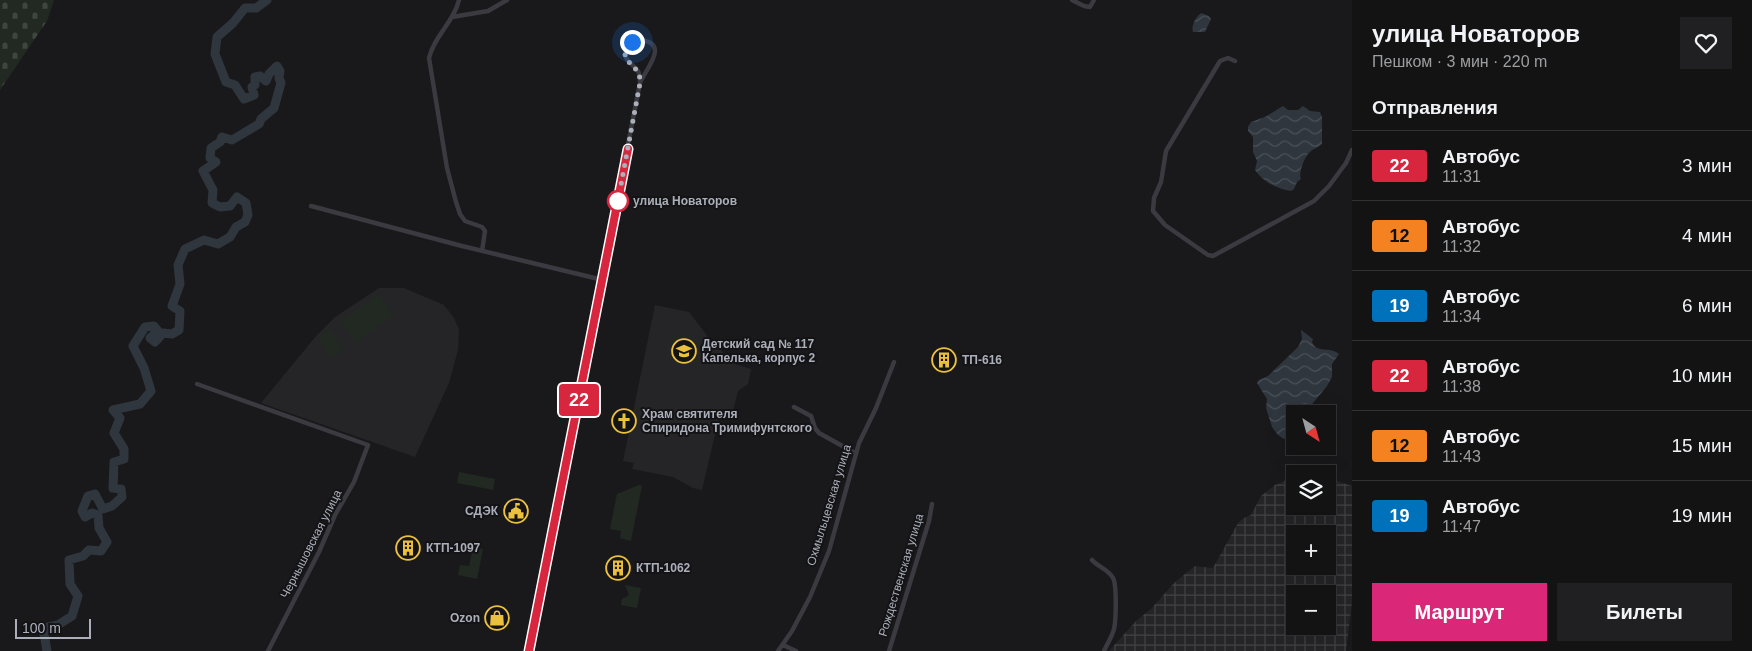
<!DOCTYPE html>
<html lang="ru">
<meta charset="utf-8">
<style>
:root{--surface:#131314;--page:#202022;--text:#f1f3f6;--muted:#9d9ea0;--line:#323234;--accent:#db2777}
body{margin:0;font-family:Arial,sans-serif;background:var(--page);color:var(--text);height:100vh;display:flex;flex-direction:column;font-size:19px;white-space:nowrap}
*{box-sizing:border-box;margin:0}
p{font-size:16px;color:var(--muted)}
.icon{flex:none;width:28px;height:28px;fill:none;stroke:currentColor;stroke-width:2;stroke-linecap:round;stroke-linejoin:round}
.map{position:relative;flex:1;overflow:hidden}
.panel{display:flex;flex-direction:column;background:var(--surface);width:400px}
.panel>*{flex:none}
.badge{padding:0 10px;border-radius:4px;font-size:18px;line-height:32px}
.needle{width:32px;rotate:144deg}
.tools{position:absolute;left:1286px;top:405px;display:grid;gap:10px}
.tools a{display:grid;place-items:center;width:50px;height:50px;border-radius:0px;background:var(--surface);box-shadow:0 5px 20px #0002,0 0 0 1px var(--line);font-size:25px}
.scale{position:absolute;left:15px;bottom:12px;width:76px;box-sizing:border-box;padding-left:5px;border:2px solid #abafba;border-top:0;font-size:14px;line-height:18px;white-space:nowrap;color:#abafba;-webkit-text-stroke:4px #141416;paint-order:stroke}
.you{position:absolute;width:25px;height:25px;margin:-12px;border:4px solid #fff;border-radius:50%;background:#1a73e8;box-shadow:0 0 0 8px #1a73e833}
.map>.badge{position:absolute;translate:-50% -50%;box-shadow:0 0 0 2px #fff}
h2{padding:0 20px;font-size:19px;line-height:45px}
.round{display:grid;place-items:center;flex:none;width:52px;height:52px;border-radius:0px;background:var(--page)}
.headline{display:flex;align-items:center;justify-content:space-between;height:85px;padding:0 20px}
h1{font-size:24px;font-weight:800;line-height:38px}
.primary-button{display:flex;gap:10px;margin-top:auto;padding:10px 20px}
.primary-button a{flex:1;height:58px;border-radius:0px;background:var(--accent);color:#fff;font-size:20px;font-weight:800;line-height:58px;text-align:center}
.primary-button a+a{background:var(--page);color:var(--text)}
ul{padding:0;list-style:none}
li{display:flex;align-items:center;gap:15px;height:70px;padding:0 20px;border-top:1px solid var(--line)}
li div{flex:1}
li b{display:block;font-size:19px}
li em{font-style:normal}
li .badge{min-width:55px;font-weight:700;text-align:center}
main{display:flex;flex:1;min-height:0}
.map>svg:first-child{display:block}
.built{fill:#252528}
.industrial{fill:url(#industrial-grid);fill-rule:evenodd}
.cemetery{fill:url(#cemetery-stones)}
.park{fill:#212922}
.water{fill:url(#water-waves)}
.lines{fill:none;stroke-linecap:round;stroke-linejoin:round}
.river{stroke:#2f363e;stroke-width:9}
.minor{stroke:#3a3a40;stroke-width:4.5}
.line-casing{stroke:#fff;stroke-width:11}
.line{stroke:#d7263d;stroke-width:8}
.walk{stroke:#abafba;stroke-width:5;stroke-dasharray:0 9}
.stop-dot{fill:#fff;stroke:#d7263d;stroke-width:2.5}
.labels{text-anchor:middle;stroke-width:4;stroke-linejoin:round;paint-order:stroke}
.stop-label{font-size:12px;font-weight:bold;fill:#abafba;stroke:#141416;text-anchor:start}
.poi-label{font-size:12px;font-weight:bold;fill:#abafba;stroke:#141416;text-anchor:start}
.street-label{font-size:12px;fill:#abafba;stroke:#141416}
</style>
<main>
<div class="map">
<svg width="1352" height="651" viewBox="0 0 1352 651">
<defs>
<pattern id="industrial-grid" width="8" height="8" patternUnits="userSpaceOnUse" patternTransform="scale(1.25)"><rect width="8" height="8" fill="#252528"/><path d="M0 4h8M4 0v8" fill="none" stroke="#424245"/></pattern>
<pattern id="cemetery-stones" width="16" height="16" patternUnits="userSpaceOnUse" patternTransform="scale(1.25)"><rect width="16" height="16" fill="#212922"/><path d="M2 7V4a2 2 0 0 1 4 0v3zM10 15v-3a2 2 0 0 1 4 0v3z" fill="#3f4640"/></pattern>
<pattern id="water-waves" width="16" height="10" patternUnits="userSpaceOnUse" patternTransform="scale(1.25)"><rect width="16" height="10" fill="#2f363e"/><path d="M0 5q4-4 8 0t8 0" fill="none" stroke="#4a5158"/></pattern>
</defs>
<rect width="100%" height="100%" fill="#19191b"/>
<path class="built" d="M379,288H404L444,305L454,318L459,329L458,350L449,383L415,457L261,403L316,336L335,317Z
M655,305L689,312L709,338L735,364L751,369L748,384L738,391L733,411L721,409L702,490L693,488L673,477L632,469L634,463L623,461Z"/>
<path class="industrial" d="M1295,476V506H1328V478L1352,486V602L1346,651H1109L1136,621L1151,609L1174,583L1195,566L1213,568L1238,523L1244,518L1251,515L1261,496L1275,485ZM1295,534H1328V566H1295ZM1295,594H1328V626H1295Z"/>
<path class="cemetery" d="M0,0H54L47,21L0,90Z"/>
<path class="park" d="M379,294L394,315L356,342L341,321Z
M330,329L344,350L332,358L317,338Z
M459,472L495,479L493,490L457,483Z
M639,485L642,486L631,541L620,538L621,531L610,529L617,494Z
M473,547L483,549L477,579L458,575L460,565L469,566Z
M625,585L641,588L637,608L621,605L622,599L629,595Z"/>
<path class="water" d="M1201,13L1209,16L1211,19L1205,32H1193C1191,25 1196,17 1201,13Z
M1283,106L1288,110H1298L1303,106L1310,111L1320,112L1322,117V144C1318,148 1312,149 1309,153C1304,158 1298,174 1301,179L1297,182L1294,189L1291,191C1277,189 1263,182 1255,170L1257,161L1253,152V137L1248,131V127L1251,122L1265,117Z
M1301,330L1313,339L1312,342C1317,354 1330,346 1339,354L1332,364V377L1327,386L1304,414H1295V436L1284,439L1278,435L1272,427L1266,408L1267,399L1257,383L1259,380L1268,376L1298,347L1302,339Z"/>
<g class="lines">
<path class="river" d="M47,651L44,634L48,627L58,625L72,616L78,596L70,584L69,560L83,556L89,550L101,551L107,542L99,528L98,515L92,513L85,517L82,511L88,496L95,494L103,509L112,506L122,497L121,489L113,488L114,462L124,459V449L114,433L120,418L113,410L140,404L151,391L144,368L133,346L145,327L154,326L158,331L150,338L155,342L163,333L172,334L179,330L180,311L172,306L180,284L178,265L185,249L204,240L218,244L230,237L236,227L245,222L248,215L246,203L237,197L230,206L220,207L212,203L213,190L203,171L216,162L210,158L211,148L220,142L222,137L232,140L259,124L261,119L274,108L281,83L279,78L280,71L277,66L269,74L266,81L260,76L255,77V85L252,87L254,95L244,99L235,85L226,82L215,54L217,37L233,23L245,8H256L267,0"/>
<path class="minor" d="M459,0C454,22 434,36 429,58L447,168L456,202L460,214L465,221L482,227L485,231L482,251
M1072,0L1084,6L1090,7L1094,0
M452,17L488,11L507,0
M1235,61L1228,58L1220,61L1166,151L1161,182L1154,198L1153,211L1165,225L1208,255L1213,256L1314,201L1329,186L1346,163L1352,150
M311,206L462,246L603,280
M197,384L368,445L354,482L335,515L319,552L268,651
M794,407L811,416L815,428L819,433L855,453
M1092,560C1098,567 1108,569 1113,578C1117,585 1116,621 1114,629C1112,637 1107,644 1104,651
M783,645L796,651
M529,651L640,83C645,70 671,43 640,40L630,44C619,60 631,61 638,71C640,75 640,79 640,83
M778,651L792,631L810,597L829,551L859,443L876,408L894,362
M889,651L929,521L932,504"/>
</g>
<g class="lines">
<g class="line-casing">
<path id="line" d="M529,651L628,149"/>
</g>
<use href="#line" class="line"/>
<path class="walk" d="M618,201L640,83C640,79 640,75 637,71C630,61 617,57 632,42"/>
</g>
<defs>
<g id="school-ring" transform="scale(1.25)"><circle r="9.5" fill="#141416" stroke="#ecc03f" stroke-width="1.5"/><path d="M0-5L7-2L0 1L-7-2ZM-4 1L0 2.5L4 1V4Q0 6-4 4Z" fill="#ecc03f"/></g>
<g id="building-ring" transform="scale(1.25)"><circle r="9.5" fill="#141416" stroke="#ecc03f" stroke-width="1.5"/><path d="M-4-6H4V6H1V3H-1V6H-4ZM-2.5-4.3h1.7v1.8h-1.7ZM.8-4.3h1.7v1.8H.8ZM-2.5-1h1.7V.8h-1.7ZM.8-1h1.7V.8H.8Z" fill="#ecc03f"/></g>
<g id="church-ring" transform="scale(1.25)"><circle r="9.5" fill="#141416" stroke="#ecc03f" stroke-width="1.5"/><path d="M-1.2-6h2.4v3.5h3.3v2.4h-3.3V6h-2.4V-.1h-3.3v-2.4h3.3Z" fill="#ecc03f"/></g>
<g id="civic-ring" transform="scale(1.25)"><circle r="9.5" fill="#141416" stroke="#ecc03f" stroke-width="1.5"/><path d="M-.6-6.5H3V-4.5H.6V-3L4-1V1h2V6H-6V1h2V-1L-.6-3ZM-1.2 2.5V6h2.4V2.5Z" fill="#ecc03f"/></g>
<g id="shop-ring" transform="scale(1.25)"><circle r="9.5" fill="#141416" stroke="#ecc03f" stroke-width="1.5"/><path d="M-5-2.5h2.3a2.7 3.5 0 0 1 5.4 0H5L5.5 6h-11ZM-1.5-2.5h3a1.5 2.3 0 0 0-3 0Z" fill="#ecc03f"/></g>
</defs>
<g fill-rule="evenodd">
<use href="#school-ring" x="684" y="351"/>
<use href="#building-ring" x="944" y="360"/>
<use href="#church-ring" x="624" y="421"/>
<use href="#civic-ring" x="516" y="511"/>
<use href="#building-ring" x="408" y="548"/>
<use href="#building-ring" x="618" y="568"/>
<use href="#shop-ring" x="497" y="618"/>
</g>
<circle class="stop-dot" cx="618" cy="201" r="10"/>
<g class="labels">
<g class="stop-label">
<text x="633" y="205">улица Новаторов</text>
</g>
<g class="poi-label">
<text x="702" y="348">Детский сад № 117<tspan x="702" dy="14">Капелька, корпус 2</tspan></text>
<text x="962" y="364">ТП-616</text>
<text x="642" y="418">Храм святителя<tspan x="642" dy="14">Спиридона Тримифунтского</tspan></text>
<text x="498" y="515" text-anchor="end">СДЭК</text>
<text x="426" y="552">КТП-1097</text>
<text x="636" y="572">КТП-1062</text>
<text x="480" y="622" text-anchor="end">Ozon</text>
</g>
<g class="street-label">
<text transform="translate(829 505) rotate(-73)" y="4">Охмыльцевская улица</text>
<text transform="translate(311 544) rotate(-63)" y="4">Чернышовская улица</text>
<text transform="translate(901 575) rotate(-73)" y="4">Рождественская улица</text>
</g>
</g>
</svg>
<div class="tools">
<a><svg class="needle" viewBox="-14 -14 28 28"><path d="M0-13l5 13h-10z" fill="#e53935"/><path d="M0 13l5-13h-10z" fill="#9d9ea0"/></svg></a>
<a><svg class="icon" aria-label="layers" viewBox="0 0 24 24"><path d="M12 4l9 5-9 5-9-5zM3 14l9 5 9-5"/></svg></a>
<a>+</a>
<a>−</a>
</div>
<div class="scale">100 m</div>
<div class="you" style="left:632px;top:42px"></div>
<b class="badge" style="left:579px;top:400px;background:#d7263d;color:#fff">22</b>
</div>
<section class="panel">
<div class="headline"><div><h1>улица Новаторов</h1><p>Пешком · 3 мин · 220 m</p></div><a class="round"><svg class="icon" aria-label="heart" viewBox="0 0 24 24"><path d="M12 20l-8-8c-3-5 5-10 8-4 3-6 11-1 8 4z"/></svg></a></div>
<h2>Отправления</h2>
<ul>
<li><span class="badge" style="background:#d7263d;color:#fff">22</span><div><b>Автобус</b><p>11:31</p></div><em>3 мин</em></li>
<li><span class="badge" style="background:#f58220;color:#111">12</span><div><b>Автобус</b><p>11:32</p></div><em>4 мин</em></li>
<li><span class="badge" style="background:#0072bc;color:#fff">19</span><div><b>Автобус</b><p>11:34</p></div><em>6 мин</em></li>
<li><span class="badge" style="background:#d7263d;color:#fff">22</span><div><b>Автобус</b><p>11:38</p></div><em>10 мин</em></li>
<li><span class="badge" style="background:#f58220;color:#111">12</span><div><b>Автобус</b><p>11:43</p></div><em>15 мин</em></li>
<li><span class="badge" style="background:#0072bc;color:#fff">19</span><div><b>Автобус</b><p>11:47</p></div><em>19 мин</em></li>
</ul>
<div class="primary-button"><a>Маршрут</a><a>Билеты</a></div>
</section>
</main>
